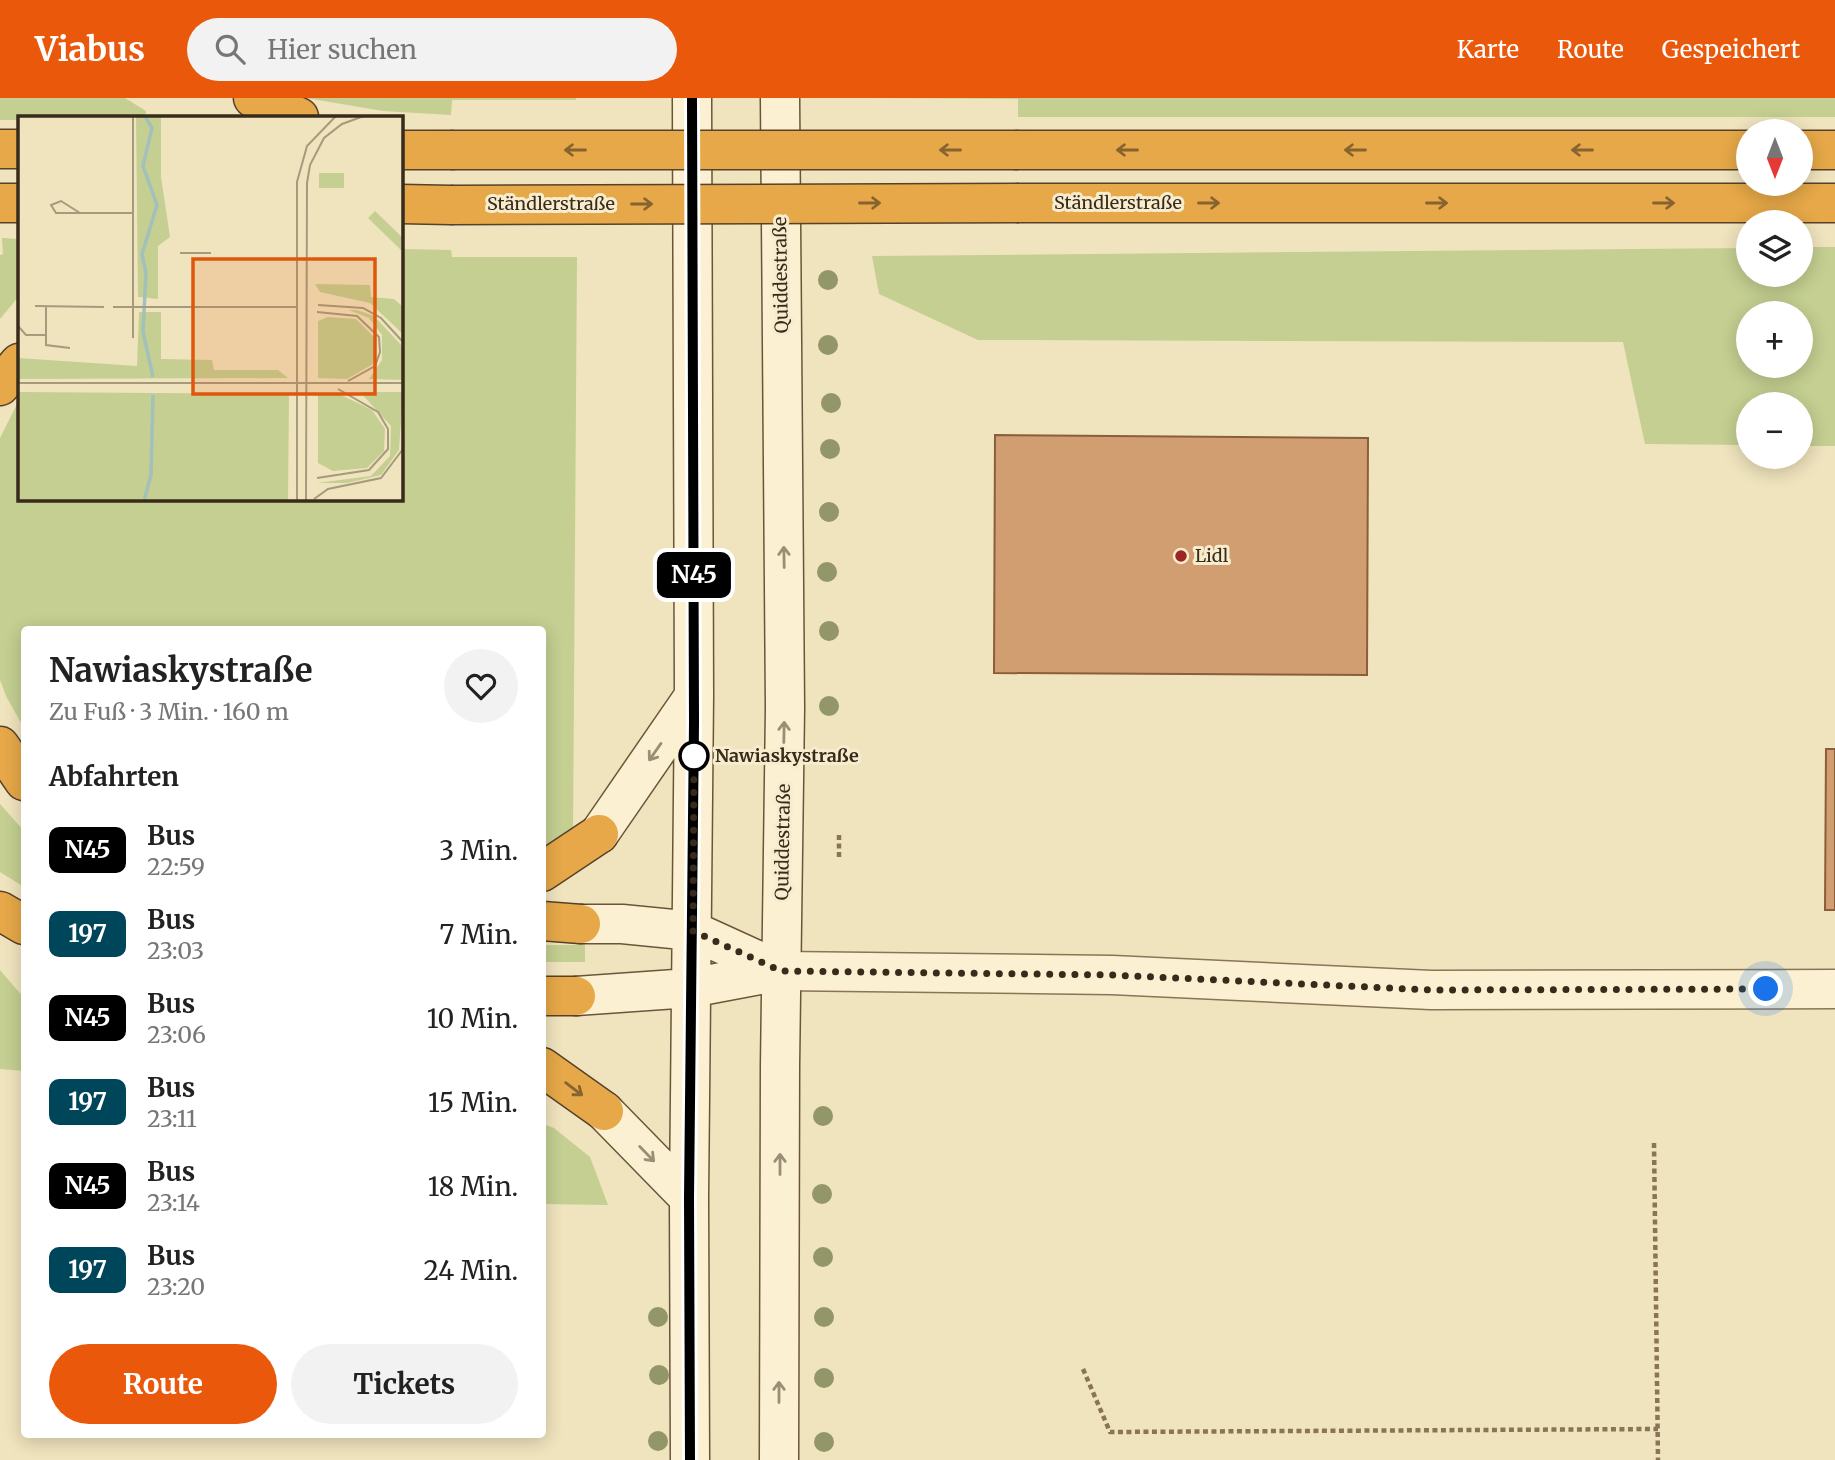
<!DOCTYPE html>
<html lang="de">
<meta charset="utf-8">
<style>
:root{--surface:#fff;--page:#f2f2f2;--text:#222;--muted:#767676;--accent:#ea580c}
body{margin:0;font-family:Merriweather,serif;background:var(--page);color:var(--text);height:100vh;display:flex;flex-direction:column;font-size:26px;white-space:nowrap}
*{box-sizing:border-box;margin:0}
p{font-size:23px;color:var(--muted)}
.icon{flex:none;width:38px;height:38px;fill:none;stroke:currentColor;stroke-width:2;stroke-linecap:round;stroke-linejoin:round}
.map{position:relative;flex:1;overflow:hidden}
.sheet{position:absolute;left:21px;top:528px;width:525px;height:812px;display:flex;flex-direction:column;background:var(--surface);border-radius:7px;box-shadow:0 4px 18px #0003}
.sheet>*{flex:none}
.badge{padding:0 14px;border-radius:10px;font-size:24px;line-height:46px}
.needle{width:46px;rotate:180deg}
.buttons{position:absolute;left:1736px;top:21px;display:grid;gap:14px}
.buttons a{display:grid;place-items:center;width:77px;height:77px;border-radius:50%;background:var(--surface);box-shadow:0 4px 18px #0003;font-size:35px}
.you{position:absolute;width:35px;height:35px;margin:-18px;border:5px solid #fff;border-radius:50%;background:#1a73e8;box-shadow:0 0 0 10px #1a73e833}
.map>.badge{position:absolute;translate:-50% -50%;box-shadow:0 0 0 4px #fff}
h2{padding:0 28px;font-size:26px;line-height:63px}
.round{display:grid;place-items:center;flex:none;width:74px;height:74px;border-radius:37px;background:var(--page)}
.overview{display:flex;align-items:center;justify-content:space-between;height:119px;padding:0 28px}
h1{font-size:33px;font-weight:700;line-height:52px}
.action{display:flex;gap:14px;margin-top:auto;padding:14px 28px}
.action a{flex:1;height:80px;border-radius:42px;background:var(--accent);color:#fff;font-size:28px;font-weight:700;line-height:80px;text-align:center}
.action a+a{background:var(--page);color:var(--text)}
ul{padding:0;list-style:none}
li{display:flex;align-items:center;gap:21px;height:84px;padding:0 28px}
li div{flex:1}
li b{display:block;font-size:26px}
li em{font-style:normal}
li .badge{min-width:77px;font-weight:700;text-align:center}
header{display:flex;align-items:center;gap:42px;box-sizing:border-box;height:98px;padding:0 35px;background:var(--accent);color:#fff}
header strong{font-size:33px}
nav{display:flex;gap:38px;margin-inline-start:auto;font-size:24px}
.search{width:490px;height:63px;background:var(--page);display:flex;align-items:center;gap:18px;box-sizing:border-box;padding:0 24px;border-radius:38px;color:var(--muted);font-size:26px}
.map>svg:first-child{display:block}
.green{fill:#c4cf91;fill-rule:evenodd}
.building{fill:#d19e71;stroke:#8a5e3a;stroke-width:2}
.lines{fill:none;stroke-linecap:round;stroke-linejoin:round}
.street-casing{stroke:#897456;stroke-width:41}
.secondary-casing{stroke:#6b5539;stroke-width:41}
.highway-casing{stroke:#57412b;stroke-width:41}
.path{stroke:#897456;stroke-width:4.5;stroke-dasharray:5 3.5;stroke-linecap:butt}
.street{stroke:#fbf0d1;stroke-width:38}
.secondary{stroke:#fbf0d1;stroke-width:38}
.highway{stroke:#e6a848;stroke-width:38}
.highway-bridge-casing{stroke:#57412b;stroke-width:41;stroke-linecap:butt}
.highway-bridge{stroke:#e6a848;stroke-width:38}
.tree{fill:#929668}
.oneway{stroke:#86632f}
.oneway2{stroke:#9a8e76}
.line-casing{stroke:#fff;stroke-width:16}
.line{stroke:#000;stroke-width:10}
.walk{stroke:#382b1b;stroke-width:7;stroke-dasharray:0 12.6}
.poi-dot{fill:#9c2722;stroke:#f7edce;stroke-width:2.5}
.stop-dot{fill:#fff;stroke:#000;stroke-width:3.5}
.labels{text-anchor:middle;stroke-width:6;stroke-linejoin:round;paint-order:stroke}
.street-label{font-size:18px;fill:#382b1b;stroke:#f7edce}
.poi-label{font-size:18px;fill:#382b1b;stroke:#f7edce;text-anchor:start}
.stop-label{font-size:18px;font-weight:bold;fill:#382b1b;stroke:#f7edce;text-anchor:start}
.inset-river{fill:none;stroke:#a2c1ba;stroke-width:3.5}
.inset-road{fill:none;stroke:#a69a7d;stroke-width:2}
.view{fill:#df570d;fill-opacity:0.15;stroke:#df570d;stroke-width:3.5}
.inset-edge{fill:none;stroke:#382b1b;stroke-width:3.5}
</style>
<header>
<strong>Viabus</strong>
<div class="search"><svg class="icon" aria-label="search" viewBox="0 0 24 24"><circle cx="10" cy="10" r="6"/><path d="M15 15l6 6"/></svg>Hier suchen</div>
<nav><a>Karte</a><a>Route</a><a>Gespeichert</a></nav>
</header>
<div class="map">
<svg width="1835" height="1362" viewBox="0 0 1835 1362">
<rect width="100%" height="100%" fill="#f0e4be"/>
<path class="green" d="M0,0H125L146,13L145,19H19V22H0Z
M306,0H576V2H452L451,17L383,13Z
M869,0H1835V19H1018V1Z
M2,140L19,141V198L0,221V157L3,156Z
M1801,149H1835V348H1801V306H1748V347L1645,346L1623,244L978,242L879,196L872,158L1748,150V177H1801ZM1748,215H1801V268H1748Z
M401,151L451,152L452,159H577L573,737L543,750L542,532H24V630L6,598L0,582V340L19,302V401H401Z
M0,706L24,733V789L0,774Z
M543,847H585V864H543Z
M0,872L24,900V973L0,971Z
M543,1026L554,1030L590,1059L608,1107L543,1106Z"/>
<path class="building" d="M995,337L1368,340L1367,577L994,575Z
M1826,651H1835V812H1825Z"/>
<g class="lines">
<g class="street-casing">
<path id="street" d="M781,873L1112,877L1431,892L1835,891"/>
</g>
<g class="secondary-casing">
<path id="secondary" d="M599,736L694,598
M581,826H622L693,833L781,873
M576,898L690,890L781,873
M604,1013L689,1100
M690,1362L689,1100L694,598L692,0
M779,1362L780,968L785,610L780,0"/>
</g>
<g class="highway-casing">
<path id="highway" d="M253,0L299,19
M0,51H19
M401,52H451
M1018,52H1748
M1801,52H1835
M0,105H19
M1019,105H1835
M401,106L451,107
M0,288L19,265
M0,648L24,683
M542,774L599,736
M0,813L24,827
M542,823L581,826
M542,898H576
M542,969L604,1013"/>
</g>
<path class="path" d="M839,759V737
M1654,1045L1658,1362
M1083,1271L1110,1334L1658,1331"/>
<use href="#street" class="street"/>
<use href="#secondary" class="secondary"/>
<use href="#highway" class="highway"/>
<g class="highway-bridge-casing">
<path id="highway-bridge" d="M451,52H1018
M451,107L1019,105"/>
</g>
<use href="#highway-bridge" class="highway-bridge"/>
</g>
<g class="tree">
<circle cx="828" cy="182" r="10"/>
<circle cx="828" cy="247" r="10"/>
<circle cx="831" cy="305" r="10"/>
<circle cx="830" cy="351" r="10"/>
<circle cx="829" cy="414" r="10"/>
<circle cx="827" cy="474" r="10"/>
<circle cx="829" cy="533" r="10"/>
<circle cx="829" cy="608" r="10"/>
<circle cx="823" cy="1018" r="10"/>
<circle cx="822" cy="1096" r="10"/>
<circle cx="823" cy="1159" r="10"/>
<circle cx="658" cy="1219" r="10"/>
<circle cx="824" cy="1219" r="10"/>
<circle cx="659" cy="1277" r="10"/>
<circle cx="824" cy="1280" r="10"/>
<circle cx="658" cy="1343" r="10"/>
<circle cx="824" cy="1344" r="10"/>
</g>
<defs><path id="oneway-shaft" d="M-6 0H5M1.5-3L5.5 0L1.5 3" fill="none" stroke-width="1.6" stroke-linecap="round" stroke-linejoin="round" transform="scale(1.75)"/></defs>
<g class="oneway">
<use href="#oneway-shaft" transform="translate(575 52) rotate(180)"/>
<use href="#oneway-shaft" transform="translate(950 52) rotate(180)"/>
<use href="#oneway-shaft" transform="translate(1127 52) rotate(180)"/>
<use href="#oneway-shaft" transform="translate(1355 52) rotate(180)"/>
<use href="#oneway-shaft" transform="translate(1582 52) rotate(180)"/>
<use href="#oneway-shaft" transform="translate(870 105)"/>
<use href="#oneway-shaft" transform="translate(1209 105)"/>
<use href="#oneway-shaft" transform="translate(1437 105)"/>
<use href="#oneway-shaft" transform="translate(1664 105)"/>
<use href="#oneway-shaft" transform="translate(642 106)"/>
<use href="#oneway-shaft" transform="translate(574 991) rotate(37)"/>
</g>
<g class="oneway2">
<use href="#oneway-shaft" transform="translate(784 459) rotate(-91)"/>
<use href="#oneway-shaft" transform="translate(784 634) rotate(-89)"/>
<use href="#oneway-shaft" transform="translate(655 654) rotate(125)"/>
<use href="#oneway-shaft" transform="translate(647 1056) rotate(46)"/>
<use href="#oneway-shaft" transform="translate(780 1066) rotate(-90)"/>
<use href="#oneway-shaft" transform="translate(779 1294) rotate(-90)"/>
</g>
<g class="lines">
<g class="line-casing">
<path id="line" d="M690,1362L689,1100L694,625L692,0"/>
</g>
<use href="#line" class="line"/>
<path class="walk" d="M694,658V651L693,833L781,873L1112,877L1431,892L1766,891"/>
</g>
<circle class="poi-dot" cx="1181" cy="458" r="7"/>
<circle class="stop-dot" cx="694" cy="658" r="14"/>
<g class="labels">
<g class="street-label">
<text x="1118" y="111">Ständlerstraße</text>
<text x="551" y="112">Ständlerstraße</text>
<text transform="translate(781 177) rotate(-91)" y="6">Quiddestraße</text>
<text transform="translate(783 744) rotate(-89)" y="6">Quiddestraße</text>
</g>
<g class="poi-label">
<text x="1195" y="464">Lidl</text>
</g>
<g class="stop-label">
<text x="715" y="664">Nawiaskystraße</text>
</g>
</g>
<g transform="translate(18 18)">
<rect width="385" height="385" fill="#f0e4be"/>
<path d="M118,0H143V61L152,121L140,130V183L120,181ZM301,57H326V72H301ZM357,95L385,122V136L350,102ZM297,168L352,169L353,181L376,183L385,191V218L352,187L302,176ZM331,194H339L356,200L385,231V264L351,263L364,244V219L351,202ZM121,196H143V243L194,244L196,254H260L270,262L0,263V242L119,250ZM310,201L338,203L358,223L355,248L329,263L300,262V205ZM0,276L271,278L270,385H0ZM342,276H385L381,334L363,359L329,367H299L353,360L372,340L373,310ZM319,277L354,294L367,313L366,335L349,352L315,355L300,347V278Z" fill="#c4cf91"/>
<path class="inset-river" d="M127,0L134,12L125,50L139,89L124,138L128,157L125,216L135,261M126,385L133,359L135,279"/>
<path class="inset-road" d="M62,97L43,85L33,89L38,97H115M162,137H193M300,189L345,192L363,202L385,226M17,190L86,191M28,190V229L52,232M95,191H279M299,196L339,200L361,221L362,236L357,250L330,265M0,210L8,219H28M115,222V0M0,267H385M299,362L351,354L370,333V313L360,296L320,273M296,383L310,373L363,362L385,333M279,385V66L289,30L318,0M288,385L289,67L292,49L306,22L324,8L346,0"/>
<path class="view" d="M175,143H357V278H175Z"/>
<rect width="385" height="385" class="inset-edge"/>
</g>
</svg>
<div class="buttons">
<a><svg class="needle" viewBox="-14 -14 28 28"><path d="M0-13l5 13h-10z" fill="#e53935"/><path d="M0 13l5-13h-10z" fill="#767676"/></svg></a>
<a><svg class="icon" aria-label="layers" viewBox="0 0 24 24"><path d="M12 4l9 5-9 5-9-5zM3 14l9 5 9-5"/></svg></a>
<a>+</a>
<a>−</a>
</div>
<div class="you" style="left:1766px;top:891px"></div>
<b class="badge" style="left:694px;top:477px;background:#000;color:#fff">N45</b>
<section class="sheet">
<div class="overview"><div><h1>Nawiaskystraße</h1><p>Zu Fuß · 3 Min. · 160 m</p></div><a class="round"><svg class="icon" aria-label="heart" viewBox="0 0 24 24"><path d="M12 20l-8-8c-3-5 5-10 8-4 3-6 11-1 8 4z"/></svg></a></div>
<h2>Abfahrten</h2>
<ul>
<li><span class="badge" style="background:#000;color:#fff">N45</span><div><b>Bus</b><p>22:59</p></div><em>3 Min.</em></li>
<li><span class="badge" style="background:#00465a;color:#fff">197</span><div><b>Bus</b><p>23:03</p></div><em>7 Min.</em></li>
<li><span class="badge" style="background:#000;color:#fff">N45</span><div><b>Bus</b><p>23:06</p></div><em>10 Min.</em></li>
<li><span class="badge" style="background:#00465a;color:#fff">197</span><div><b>Bus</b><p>23:11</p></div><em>15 Min.</em></li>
<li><span class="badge" style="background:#000;color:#fff">N45</span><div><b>Bus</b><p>23:14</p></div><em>18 Min.</em></li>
<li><span class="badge" style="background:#00465a;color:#fff">197</span><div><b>Bus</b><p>23:20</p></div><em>24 Min.</em></li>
</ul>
<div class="action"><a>Route</a><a>Tickets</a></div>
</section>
</div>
